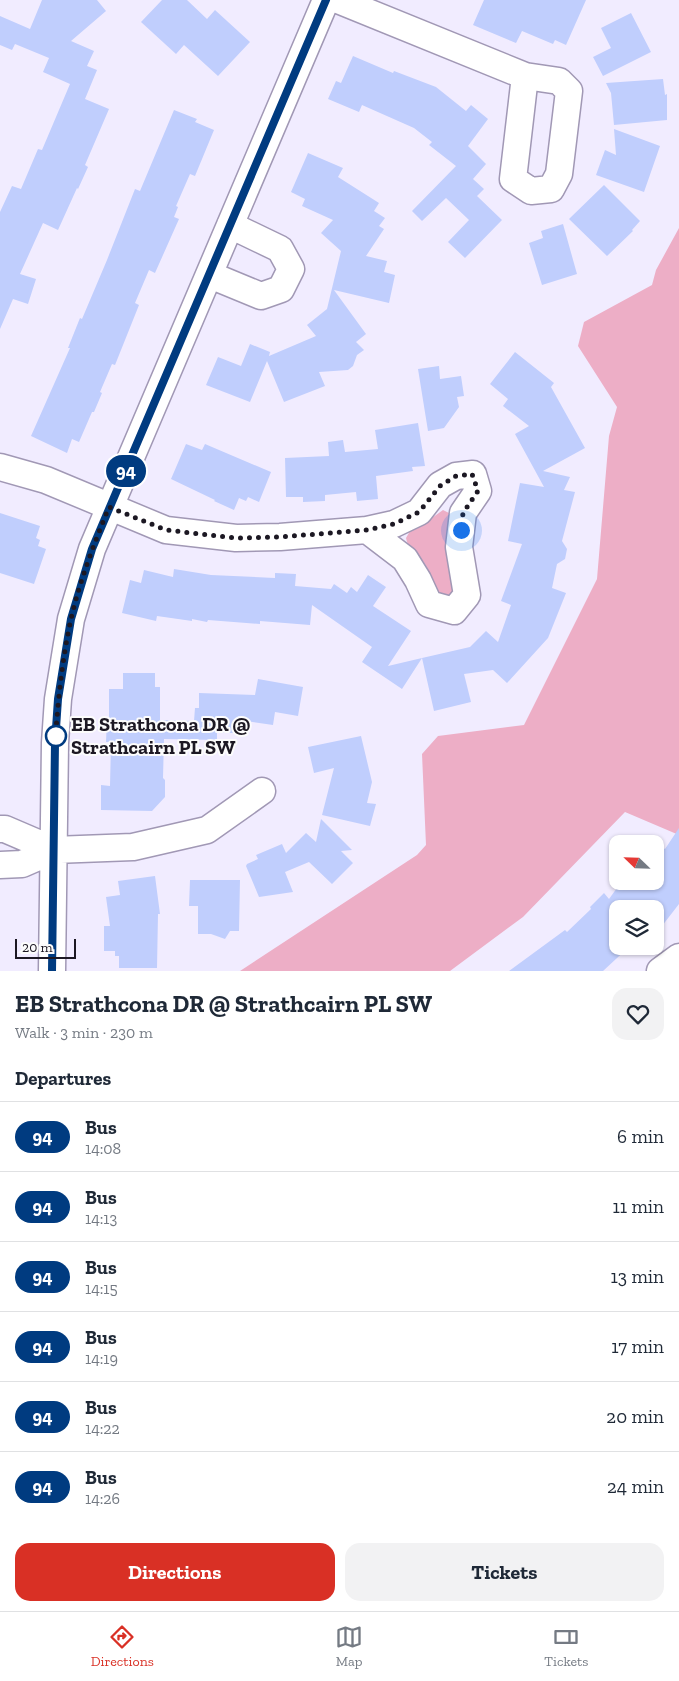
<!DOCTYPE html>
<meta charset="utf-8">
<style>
:root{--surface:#fff;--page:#f2f2f3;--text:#1f2937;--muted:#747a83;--line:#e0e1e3;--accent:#d93025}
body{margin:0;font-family:"Zilla Slab",serif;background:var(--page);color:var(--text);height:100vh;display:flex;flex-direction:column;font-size:19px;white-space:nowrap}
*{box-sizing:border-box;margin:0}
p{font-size:16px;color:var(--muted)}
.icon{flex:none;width:28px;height:28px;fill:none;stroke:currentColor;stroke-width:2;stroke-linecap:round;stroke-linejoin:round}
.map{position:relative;height:971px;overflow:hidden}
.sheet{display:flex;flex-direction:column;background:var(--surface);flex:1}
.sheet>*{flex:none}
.badge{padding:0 10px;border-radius:16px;font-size:18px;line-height:32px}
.needle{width:32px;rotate:293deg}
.buttons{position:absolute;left:609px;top:835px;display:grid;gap:10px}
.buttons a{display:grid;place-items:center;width:55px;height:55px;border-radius:10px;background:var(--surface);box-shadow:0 1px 4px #0004;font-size:25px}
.scale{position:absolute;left:15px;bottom:12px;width:61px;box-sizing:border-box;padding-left:5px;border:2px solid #1c1823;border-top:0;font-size:14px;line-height:18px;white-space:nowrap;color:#1c1823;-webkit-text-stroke:4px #fcfcfc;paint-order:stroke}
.you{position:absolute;width:25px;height:25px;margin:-12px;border:4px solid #fff;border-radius:50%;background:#1a73e8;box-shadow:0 0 0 8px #1a73e833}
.map>.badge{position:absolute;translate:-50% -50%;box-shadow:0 0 0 2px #fff}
h2{padding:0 15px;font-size:19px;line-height:45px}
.round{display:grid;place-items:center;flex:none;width:52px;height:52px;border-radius:15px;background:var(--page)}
.head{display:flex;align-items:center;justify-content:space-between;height:85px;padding:0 15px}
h1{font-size:24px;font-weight:700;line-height:38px}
.cta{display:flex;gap:10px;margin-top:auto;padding:10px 15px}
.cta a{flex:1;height:58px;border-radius:15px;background:var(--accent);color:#fff;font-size:20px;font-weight:700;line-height:58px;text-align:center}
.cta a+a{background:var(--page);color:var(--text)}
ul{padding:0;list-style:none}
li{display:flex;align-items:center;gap:15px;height:70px;padding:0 15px;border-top:1px solid var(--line)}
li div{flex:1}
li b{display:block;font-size:19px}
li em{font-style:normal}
li .badge{min-width:55px;font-weight:700;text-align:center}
.dock{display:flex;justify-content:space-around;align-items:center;height:70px;border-top:1px solid var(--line);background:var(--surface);font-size:14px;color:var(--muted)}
.dock a{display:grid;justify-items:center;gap:2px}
.dock .current{color:var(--accent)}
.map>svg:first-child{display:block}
.green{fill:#edaec6}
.building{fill:#c0cefd}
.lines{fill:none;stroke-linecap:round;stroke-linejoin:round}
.minor-casing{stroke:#a198b5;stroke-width:29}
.minor{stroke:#fff;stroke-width:26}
.line-casing{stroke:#fff;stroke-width:11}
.line{stroke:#003b80;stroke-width:8}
.walk{stroke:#1c1823;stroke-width:5;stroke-dasharray:0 9}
.stop-dot{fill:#fff;stroke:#003b80;stroke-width:2.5}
.labels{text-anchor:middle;stroke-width:4;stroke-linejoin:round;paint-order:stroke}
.stop-label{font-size:20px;font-weight:bold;fill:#1c1823;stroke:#fcfcfc;text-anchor:start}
</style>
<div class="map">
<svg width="679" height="971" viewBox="0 0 679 971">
<rect width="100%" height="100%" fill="#f1ecff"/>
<path class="green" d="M679,228V835L625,812L523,917L450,971H240L417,855L426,845L422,754L438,736L524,725L597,579L609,436L617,407L578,346L584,322L652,285L656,270Z
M443,510L449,513L450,518L446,542L454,592L450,598L437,594C433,581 429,568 420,557C414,549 408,549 406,538L410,531L418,528Z"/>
<path class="building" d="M42,0H97L106,11L71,41L94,51L87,66L97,70L85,99L109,109L85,165L88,167L78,189L77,188L58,230L43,223L20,274L36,279L28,304L13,299L0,329V212L12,186L21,189L38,149L42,150L70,84L43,72L49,58L15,44L12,50L0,45V16L30,29Z
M162,0H187L207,19L215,10L250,42L218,76L184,45L176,54L141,22Z
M484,0H586L566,45L555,40L553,44L522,31L516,43L473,25Z
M631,13L651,52L603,76L593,57L611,48L601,28Z
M353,56L393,73L394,71L436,87L466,111L471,105L488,119L468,146L486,164L473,179L484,189L477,196L502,220L465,258L448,242L469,220L446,198L422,221L412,211L456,166L429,145L432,142L414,128L362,105L359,112L328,99L336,81L341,83Z
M663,79L665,95L667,94V120L614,125L611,93L606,83Z
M174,110L197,119L195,122L214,130L195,176L190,174L176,206L178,207L174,217L179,219L155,273L149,270L135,303L139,305L115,365L112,364L100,392L102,393L94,412H92L79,442L72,439L67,453L31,436L70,348H68L80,318L82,319L107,260L135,189L140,191Z
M614,129L660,146L644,192L596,175L605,150L616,155Z
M308,153L343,168L338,177L379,203L374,211L385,218L379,226L384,229L366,256L387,261L384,272L395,275L389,303L334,290L366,334L356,342L364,350L357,355L353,366L348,370L319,372L325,386L284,402L267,361L250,402L206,385L218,357L241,366L250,344L270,352L269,356L316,336L307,325L327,309L341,251L321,233L333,220L302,206L305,199L291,192Z
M604,185L640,221L632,230L633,231L607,256L569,219Z
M563,224L577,274L542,285L529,243L543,238L541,231Z
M515,352L554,383L551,387L585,448L543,471L570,477L564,490L575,492L562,541L567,549L565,559L557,564L552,588L566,593L548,638L507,683L493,670L464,674L471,702L434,711L422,658L470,647L486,631L498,642L511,605L501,601L522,544L508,541L520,483L544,487L515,434L529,426L503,406L508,399L490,384Z
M439,366L440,379L461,376L464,396L457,397L459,407L444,428L428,431L418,369Z
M418,423L425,466L412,467L413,471L376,476L378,499L357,501L356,492L325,495V501L303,502V497H286L285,458L329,456L328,442L343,440L345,452L378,449L375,430Z
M186,444L202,450L205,444L271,472L259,502L248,497L246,501L239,498L234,510L214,501L215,500L171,479Z
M0,513L40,526L36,538L40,540L38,546L46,549L34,584L0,573Z
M174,569L211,575L275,578V573L296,574L295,586L331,589L334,584L347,593L351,587L357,592L368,575L386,587L373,606L411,631L388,666L422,658L402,689L362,662L372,647L312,605L310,625L260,621V624L208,620L207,622L192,619V621L157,616L156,621L122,613L130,580L141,583L144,570L173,577Z
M123,673H155V687H160V720L194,721L195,708H199V693L255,695L258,679L303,687L298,716L275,712L273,725L246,721V733H217V740L164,739L163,778L165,780V797L152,811L101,810V785L110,786L111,742H106L107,718H109V689H123Z
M361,736L372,782L367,803L376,804L370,826L322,815L334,768L314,773L308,747Z
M321,819L352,850L341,851L353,863L332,884L309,862L285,872L293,892L259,897L246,866L247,864L258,859L256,855L282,844L286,853L306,833L316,842Z
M679,828V904L655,935V909H618V946H630L603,971H509L565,930L567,932L591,909L590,907L604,893L609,899L622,881H655V855L660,846L665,849Z
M155,876L160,914H158L157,968H119V956H115V951H104V926H110L106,897L120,895L118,881Z
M190,880H240L239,931H230L225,939L211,934H198V906H189Z"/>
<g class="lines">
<g class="minor-casing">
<path id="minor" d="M338,0L525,76L559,81L569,91L559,174L551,189L531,191L513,179L525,76
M210,275L261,296L281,289L291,269L280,249L230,225
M0,467L46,480L166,530L236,538L280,537L367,530L394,524L419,512L440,485L456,476L473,474L478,491L463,513L459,547L467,595L454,611L429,604L418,580L405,559L367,530
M0,829H5L54,850
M0,865L22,864L54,850L133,847L207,830L262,791
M52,971L55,743L58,699L71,619L92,549L326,0
M660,971L679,957"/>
</g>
<use href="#minor" class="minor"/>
</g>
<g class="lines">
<g class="line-casing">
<path id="line" d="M52,971L55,743L58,699L71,619L92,549L326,0"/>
</g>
<use href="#line" class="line"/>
<path class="walk" d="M56,736L55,743C58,701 62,660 71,619C80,580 94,544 109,507L166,530L236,538L280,537L367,530L394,524L419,512L440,486L456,476L472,474L478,491L463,513L461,530"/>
</g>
<circle class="stop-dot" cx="56" cy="736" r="10"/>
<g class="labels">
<g class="stop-label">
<text x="71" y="731">EB Strathcona DR @<tspan x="71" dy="23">Strathcairn PL SW</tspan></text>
</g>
</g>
</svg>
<div class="buttons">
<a><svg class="needle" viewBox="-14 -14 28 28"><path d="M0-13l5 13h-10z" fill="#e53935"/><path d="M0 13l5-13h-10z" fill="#747a83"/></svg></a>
<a><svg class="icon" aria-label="layers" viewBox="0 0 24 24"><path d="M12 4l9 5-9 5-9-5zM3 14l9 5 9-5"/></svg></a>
</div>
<div class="scale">20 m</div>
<div class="you" style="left:461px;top:530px"></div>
<b class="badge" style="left:126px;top:471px;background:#003b80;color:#fff">94</b>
</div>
<section class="sheet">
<div class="head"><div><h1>EB Strathcona DR @ Strathcairn PL SW</h1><p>Walk · 3 min · 230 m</p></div><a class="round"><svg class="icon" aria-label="heart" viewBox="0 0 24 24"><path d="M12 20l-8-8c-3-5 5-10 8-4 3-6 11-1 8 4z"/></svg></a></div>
<h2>Departures</h2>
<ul>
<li><span class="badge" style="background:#003b80;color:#fff">94</span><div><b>Bus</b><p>14:08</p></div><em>6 min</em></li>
<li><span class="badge" style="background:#003b80;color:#fff">94</span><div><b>Bus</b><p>14:13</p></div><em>11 min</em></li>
<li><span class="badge" style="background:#003b80;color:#fff">94</span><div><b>Bus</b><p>14:15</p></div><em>13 min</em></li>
<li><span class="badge" style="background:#003b80;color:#fff">94</span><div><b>Bus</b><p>14:19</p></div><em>17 min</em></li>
<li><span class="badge" style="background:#003b80;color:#fff">94</span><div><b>Bus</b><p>14:22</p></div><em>20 min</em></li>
<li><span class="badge" style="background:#003b80;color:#fff">94</span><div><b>Bus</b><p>14:26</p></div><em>24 min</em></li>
</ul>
<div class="cta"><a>Directions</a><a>Tickets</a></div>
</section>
<nav class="dock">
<a class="current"><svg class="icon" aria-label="directions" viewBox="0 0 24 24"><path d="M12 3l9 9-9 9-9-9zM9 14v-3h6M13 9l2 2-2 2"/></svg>Directions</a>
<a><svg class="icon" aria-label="map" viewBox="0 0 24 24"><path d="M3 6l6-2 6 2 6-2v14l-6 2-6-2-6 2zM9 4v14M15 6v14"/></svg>Map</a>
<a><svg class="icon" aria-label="tickets" viewBox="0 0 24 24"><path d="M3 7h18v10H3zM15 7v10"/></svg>Tickets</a>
</nav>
